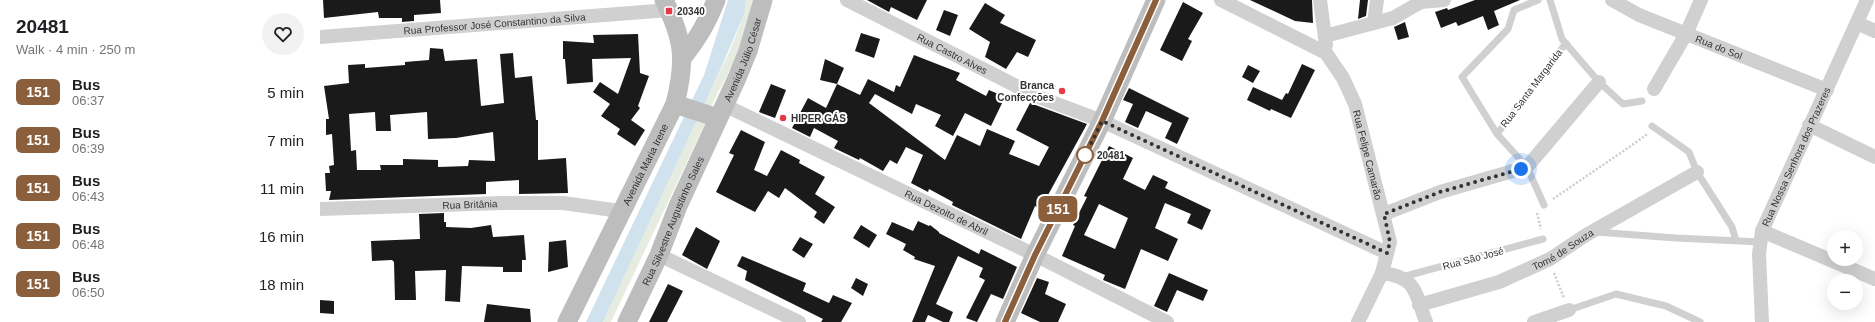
<!DOCTYPE html>
<meta charset="utf-8">
<style>
:root{--surface:#fff;--page:#f2f2f2;--text:#202124;--muted:#757577}
body{margin:0;font-family:Helvetica,sans-serif;background:var(--page);color:var(--text);height:100vh;display:flex;flex-direction:column;font-size:15px;white-space:nowrap}
*{box-sizing:border-box;margin:0}
p{font-size:13px;color:var(--muted)}
.icon{flex:none;width:22px;height:22px;fill:none;stroke:currentColor;stroke-width:2;stroke-linecap:round;stroke-linejoin:round}
.map{position:relative;flex:1;overflow:hidden}
.side{display:flex;flex-direction:column;background:var(--surface);width:320px}
.side>*{flex:none}
.badge{padding:0 8px;border-radius:6px;font-size:14px;line-height:26px}
.controls{position:absolute;left:1507px;top:230px;display:grid;gap:8px}
.controls a{display:grid;place-items:center;width:36px;height:36px;border-radius:50%;background:var(--surface);box-shadow:0 4px 16px #0002;font-size:20px}
.you{position:absolute;width:20px;height:20px;margin:-10px;border:3px solid #fff;border-radius:50%;background:#1a73e8;box-shadow:0 0 0 6px #1a73e833}
.map>.badge{position:absolute;translate:-50% -50%;box-shadow:0 0 0 2px #fff}
.round{display:grid;place-items:center;flex:none;width:42px;height:42px;border-radius:21px;background:var(--page)}
.overview{display:flex;align-items:center;justify-content:space-between;height:68px;padding:0 16px}
h1{font-size:19px;font-weight:600;line-height:30px}
ul{padding:0;list-style:none}
li{display:flex;align-items:center;gap:12px;height:48px;padding:0 16px}
li div{flex:1}
li b{display:block;font-size:15px}
li em{font-style:normal}
li .badge{min-width:44px;font-weight:700;text-align:center}
main{display:flex;flex:1;min-height:0}
.map>svg:first-child{display:block}
.green{fill:#e6ecdf}
.water{fill:#cfe2ee}
.building{fill:#1a1a1a;fill-rule:evenodd}
.lines{fill:none;stroke-linecap:round;stroke-linejoin:round}
.path{stroke:#cdcdcd;stroke-width:2.5;stroke-dasharray:2 2;stroke-linecap:butt}
.lane{stroke:#d0d0d0;stroke-width:7}
.street{stroke:#d0d0d0;stroke-width:14}
.secondary{stroke:#bdbdbd;stroke-width:19}
.line-casing{stroke:#fff;stroke-width:9}
.line{stroke:#8b5e3c;stroke-width:6}
.walk{stroke:#333;stroke-width:4;stroke-dasharray:0 7.2}
.poi-dot{fill:#e63946;stroke:#fff;stroke-width:1.5}
.stop-dot{fill:#fff;stroke:#8b5e3c;stroke-width:2}
.labels{text-anchor:middle;stroke-width:4;stroke-linejoin:round;paint-order:stroke}
.poi-label{font-size:10px;font-weight:bold;fill:#333;stroke:#fff;text-anchor:start}
.street-label{font-size:10px;fill:#333;stroke:#fff}
.stop-label{font-size:10px;font-weight:bold;fill:#333;stroke:#fff;text-anchor:start}
</style>
<main>
<section class="side">
<div class="overview"><div><h1>20481</h1><p>Walk · 4 min · 250 m</p></div><a class="round"><svg class="icon" aria-label="heart" viewBox="0 0 24 24"><path d="M12 20l-8-8c-3-5 5-10 8-4 3-6 11-1 8 4z"/></svg></a></div>
<ul>
<li><span class="badge" style="background:#8b5e3c;color:#fff">151</span><div><b>Bus</b><p>06:37</p></div><em>5 min</em></li>
<li><span class="badge" style="background:#8b5e3c;color:#fff">151</span><div><b>Bus</b><p>06:39</p></div><em>7 min</em></li>
<li><span class="badge" style="background:#8b5e3c;color:#fff">151</span><div><b>Bus</b><p>06:43</p></div><em>11 min</em></li>
<li><span class="badge" style="background:#8b5e3c;color:#fff">151</span><div><b>Bus</b><p>06:48</p></div><em>16 min</em></li>
<li><span class="badge" style="background:#8b5e3c;color:#fff">151</span><div><b>Bus</b><p>06:50</p></div><em>18 min</em></li>
</ul>
</section>
<div class="map">
<svg width="1555" height="322" viewBox="0 0 1555 322">
<rect width="100%" height="100%" fill="#fff"/>
<path class="green" d="M426,0H434L417,56L389,110L382,108C398,75 420,36 426,0Z
M377,119L385,124L291,322H283Z"/>
<path class="water" d="M408,0H426L424,14L401,68L283,322H266L384,75Z"/>
<path class="building" d="M3,0H120L121,13L94,15V21L82,22V18H59L58,12L4,18Z
M547,0H607L597,20L571,7L569,12Z
M930,0H992L993,23L975,21Z
M1040,0H1048L1046,16L1038,19Z
M1155,0H1200L1174,11L1179,25L1168,30L1163,16L1138,26L1136,22L1121,28L1115,12L1127,8L1128,10Z
M863,2L883,13L868,39L872,41L862,61L840,50Z
M665,3L685,15L680,23L716,40L708,57L697,52L686,69L665,57L670,42L649,29Z
M624,10L638,15L630,36L616,30Z
M1085,22L1089,37L1078,40L1074,27Z
M541,33L560,39L554,58L535,51Z
M318,34L320,73L329,76L318,106L320,108L311,120L325,130L315,146L297,134L300,129L281,116L290,104L273,92L280,82L298,94L311,58L272,59L273,82L247,84L245,59H243V41L274,43L273,35Z
M110,48L123,49L125,61L157,59L161,106L184,103L180,54L193,53L195,78L212,76L216,120H218V160L246,158L248,193L199,194V180L166,182V194L9,200L11,191H6L5,173H10L9,166L14,165L12,134L6,135V119H9L4,86L29,83L28,65L45,64V68L85,65V62L109,60ZM55,112L56,131H71L70,115L107,112L108,139L136,138L173,132L175,161L149,160L148,166L118,167V160L83,159V165H60L61,170H37L36,150L31,151L29,114Z
M594,55L640,73L636,80L666,96L669,90L685,97L671,126L645,113L633,136L615,126L621,115L596,104L592,114L555,94L549,103L625,160L637,135L660,146L667,129L695,141L689,154L719,166L729,147L696,130L710,103L767,124L728,195L732,197L724,212L715,206L701,239L632,205L633,202L609,189L608,192L591,183L603,155L586,147L577,164L570,160L563,171L540,158L539,160L514,148L518,141L494,128L490,137L472,128L488,98L506,108L517,84L540,95L548,79L574,92L576,85L580,87Z
M505,59L524,68L517,84L500,80Z
M982,64L995,70L971,118L951,109L950,111L927,100L933,87L962,100L966,93L968,94Z
M928,65L940,71L933,83L922,77Z
M451,84L466,90L455,118L439,112Z
M809,88L869,118L857,144L845,138L852,123L826,111L818,128L805,122L813,104L803,100Z
M421,130L445,142L434,170L447,176L461,150L480,160L479,163L505,177L495,194L515,207L504,224L494,217L497,212L465,188L459,198L448,191L435,212L396,192L414,155L409,153Z
M789,146L813,158L803,179L825,190L833,175L848,182L845,188L891,210L882,230L867,223L871,214L845,203L835,228L858,239L848,261L821,249L805,289L783,280L785,275L742,256L755,226L753,225L767,197L764,196ZM779,204L808,218L795,249L764,235Z
M124,213V222H126V227L151,228L171,225L173,237L204,235L206,260H202V272H183V267L142,266L140,302L125,301L126,270L95,271L96,300H75L74,262L72,260L52,261L51,241L100,239L99,214Z
M598,221L609,226L610,225L619,232V233L659,254L661,249L697,267L683,299L671,294L657,322L646,318L665,280L659,277L663,268L638,256L616,304L633,312L629,322H623L608,315L605,322H592L615,266L594,259L595,257L583,250L586,244L566,234L572,222L593,231Z
M541,225L557,235L549,248L533,238Z
M376,227L400,241L387,269L362,255Z
M480,237L493,244L484,258L472,250Z
M246,240L248,267L228,272L229,242Z
M422,256L486,283L483,291L509,303L513,295L532,303L521,322H501L503,319L425,280L427,271L417,266Z
M849,273L888,290L883,301L857,290L847,312L834,306Z
M536,278L548,284L543,296L531,288Z
M717,278L729,282L725,294L746,304L738,322H720L701,313Z
M348,284L363,291L347,322H329Z
M0,300L14,301V314L0,313Z
M167,304L210,309L211,322H164Z"/>
<g class="lines">
<path class="path" d="M1233,199L1318,141L1327,134
M1217,213L1221,229
M1234,273L1244,298"/>
<path class="lane" d="M1218,0L1194,10L1188,29L1142,77L1177,134L1207,167L1224,205
M1230,0L1242,39L1279,82L1303,104L1322,101
M1332,126L1369,152L1377,172L1412,227L1416,241
M1177,134L1246,43
M1276,232L1356,238L1441,242
M1082,277L1223,239
M1249,310L1296,294L1346,306L1380,322"/>
<g class="street">
<path id="s1" d="M527,0L716,96L782,121L1067,253"/>
<path id="s2" d="M901,0L1006,53L1023,78L1035,104L1070,242L1062,273L1038,322"/>
<path d="M1000,0L1006,45"/>
<path id="s3" d="M1292,0L1319,15L1507,90"/>
<path d="M1054,23L1057,0"/>
<path d="M1537,23L1555,31"/>
<path d="M1005,36L1073,18L1101,2L1124,0"/>
<path id="s4" d="M0,37L349,10"/>
<path d="M1334,89L1366,34L1381,0"/>
<path id="s5" d="M404,105L715,255L847,322"/>
<path d="M1489,125L1555,157"/>
<path id="s6" d="M0,209L182,203H243L300,211"/>
<path d="M1064,214L1120,192L1207,167L1279,82"/>
<path d="M1442,231L1555,279"/>
<path d="M339,255L479,322"/>
<path d="M1062,273C1097,277 1095,293 1106,322"/>
<path id="s7" d="M1099,305L1179,282L1230,259L1266,235L1377,172"/>
<path d="M1214,322L1249,310"/>
<path id="s8" d="M1442,322L1439,254L1442,231L1547,0"/>
</g>
<g class="secondary">
<path d="M363,57C378,38 387,23 396,0"/>
<path d="M355,104L398,118"/>
<path id="s9" d="M247,322L355,104C366,60 364,40 344,0"/>
<path id="s10" d="M307,322L339,255L358,206L417,78L428,51L443,0"/>
<path d="M685,322L715,255L782,121L836,0"/>
</g>
</g>
<g class="lines">
<g class="line-casing">
<path id="line" d="M685,322L715,255L782,121L836,0"/>
</g>
<use href="#line" class="line"/>
<path class="walk" d="M765,155L762,162L782,121L1067,253L1070,242L1064,214L1120,192L1201,169"/>
</g>
<g class="poi-dot">
<rect x="345" y="7" width="8" height="8" rx="2"/>
<circle cx="742" cy="91" r="4"/>
<circle cx="463" cy="118" r="4"/>
</g>
<circle class="stop-dot" cx="765" cy="155" r="8"/>
<g class="labels">
<g class="poi-label">
<text x="357" y="15">20340</text>
<text x="734" y="89" text-anchor="end">Branca<tspan x="734" dy="12">Confecções</tspan></text>
<text x="471" y="122">HIPER GÁS</text>
</g>
<g class="street-label">
<text dy="4" stroke="none"><textPath href="#s4" startOffset="175">Rua Professor José Constantino da Silva</textPath></text>
<text dy="4" stroke="none"><textPath href="#s3" startOffset="117">Rua do Sol</textPath></text>
<text dy="4" stroke="none"><textPath href="#s1" startOffset="118">Rua Castro Alves</textPath></text>
<text dy="4" stroke="none"><textPath href="#s10" startOffset="287">Avenida Júlio César</textPath></text>
<text transform="translate(1211 88) rotate(-53)" y="4">Rua Santa Margarida</text>
<text dy="4" stroke="none"><textPath href="#s2" startOffset="229">Rua Felipe Camarão</textPath></text>
<text dy="4" stroke="none"><textPath href="#s8" startOffset="173">Rua Nossa Senhora dos Prazeres</textPath></text>
<text dy="4" stroke="none"><textPath href="#s9" startOffset="176">Avenida Maria Irene</textPath></text>
<text dy="4" stroke="none"><textPath href="#s6" startOffset="150">Rua Britânia</textPath></text>
<text dy="4" stroke="none"><textPath href="#s5" startOffset="247">Rua Dezoito de Abril</textPath></text>
<text dy="4" stroke="none"><textPath href="#s10" startOffset="111">Rua Silvestre Augustinho Sales</textPath></text>
<text dy="4" stroke="none"><textPath href="#s7" startOffset="155">Tomé de Souza</textPath></text>
<text transform="translate(1153 258) rotate(-15)" y="4">Rua São José</text>
</g>
<g class="stop-label">
<text x="777" y="159">20481</text>
</g>
</g>
</svg>
<div class="controls">
<a>+</a>
<a>−</a>
</div>
<div class="you" style="left:1201px;top:169px"></div>
<b class="badge" style="left:738px;top:209px;background:#8b5e3c;color:#fff">151</b>
</div>
</main>
